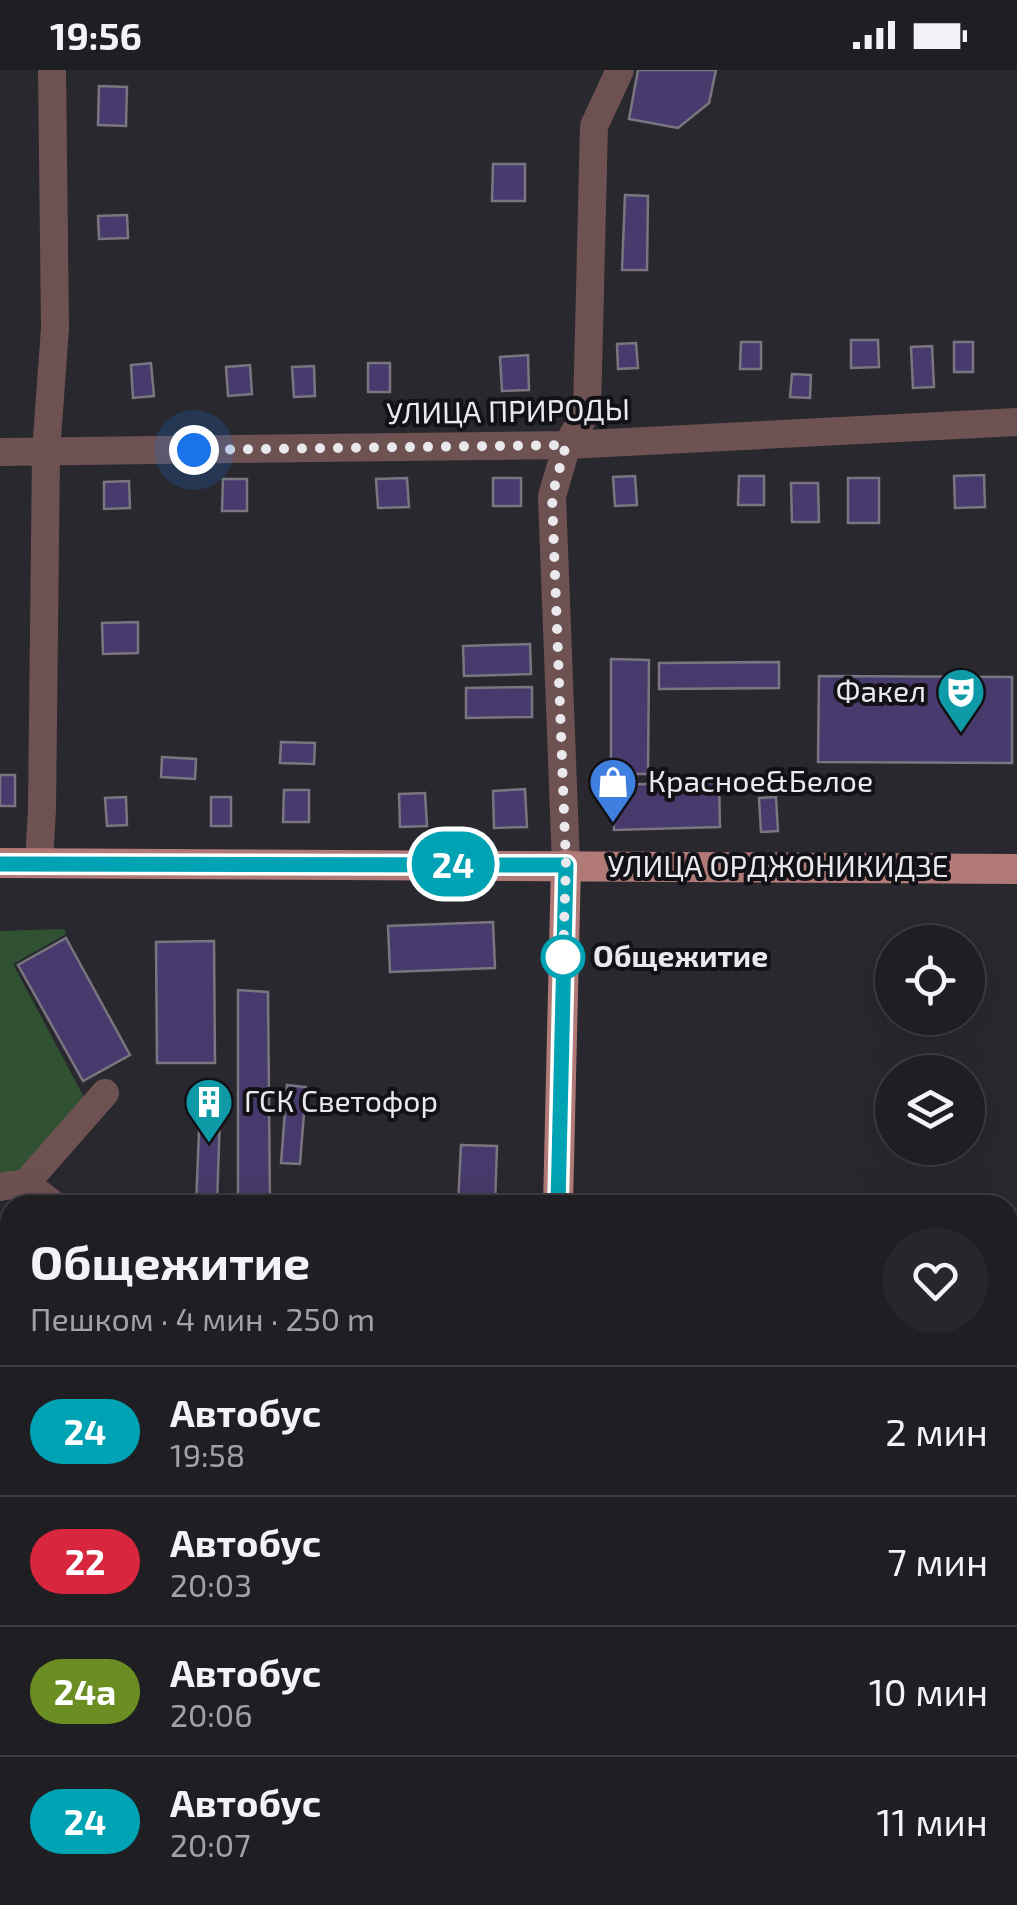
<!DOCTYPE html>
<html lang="ru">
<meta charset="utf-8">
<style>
:root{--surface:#1f1e23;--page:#27272b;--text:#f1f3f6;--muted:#a1a2a6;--line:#3c3c41}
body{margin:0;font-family:"Exo 2",sans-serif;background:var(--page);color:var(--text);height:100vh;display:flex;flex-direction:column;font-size:38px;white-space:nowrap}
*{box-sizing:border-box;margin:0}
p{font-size:32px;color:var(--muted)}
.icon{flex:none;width:55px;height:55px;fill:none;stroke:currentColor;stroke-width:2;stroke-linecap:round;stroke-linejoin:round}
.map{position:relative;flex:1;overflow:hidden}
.sheet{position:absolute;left:0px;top:1125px;width:1018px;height:710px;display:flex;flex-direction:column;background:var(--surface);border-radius:30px 30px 0 0;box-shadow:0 10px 40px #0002,0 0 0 2px var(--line)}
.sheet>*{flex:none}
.badge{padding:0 20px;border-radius:32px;font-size:35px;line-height:65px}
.controls{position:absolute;left:875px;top:855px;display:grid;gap:20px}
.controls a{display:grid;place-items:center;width:110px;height:110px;border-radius:50%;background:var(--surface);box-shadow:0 10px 40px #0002,0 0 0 2px var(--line);font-size:50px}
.you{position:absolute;width:50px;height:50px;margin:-25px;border:8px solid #fff;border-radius:50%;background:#1a73e8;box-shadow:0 0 0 15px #1a73e833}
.map>.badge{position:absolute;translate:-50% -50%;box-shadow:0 0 0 5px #fff}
.round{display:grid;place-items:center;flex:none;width:105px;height:105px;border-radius:52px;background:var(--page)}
.overview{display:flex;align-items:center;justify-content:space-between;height:170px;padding:0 30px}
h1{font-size:48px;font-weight:700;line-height:75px}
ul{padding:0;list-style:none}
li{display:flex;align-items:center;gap:30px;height:130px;padding:0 30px;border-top:2px solid var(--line)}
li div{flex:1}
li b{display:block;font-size:38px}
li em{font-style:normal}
li .badge{min-width:110px;font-weight:700;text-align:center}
.status{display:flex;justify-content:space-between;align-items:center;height:70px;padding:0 50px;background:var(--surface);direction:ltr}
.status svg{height:28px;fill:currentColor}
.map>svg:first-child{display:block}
.green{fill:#305232}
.building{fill:#483a6c;stroke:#78767f;stroke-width:2.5}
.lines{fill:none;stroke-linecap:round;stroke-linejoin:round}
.minor{stroke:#6e5251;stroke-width:28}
.major{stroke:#b27a77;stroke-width:30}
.line-casing{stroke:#fff;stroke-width:22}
.line{stroke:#00a3b4;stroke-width:15}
.walk{stroke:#e9e8ed;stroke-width:10;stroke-dasharray:0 18}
.stop-dot{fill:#fff;stroke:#00a3b4;stroke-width:5}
.labels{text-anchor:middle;stroke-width:8;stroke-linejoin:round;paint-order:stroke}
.street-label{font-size:30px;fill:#e9e8ed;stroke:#121115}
.poi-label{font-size:30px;fill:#e9e8ed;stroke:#121115;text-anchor:start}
.stop-label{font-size:30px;font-weight:bold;fill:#e9e8ed;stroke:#121115;text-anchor:start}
</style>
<div class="status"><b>19:56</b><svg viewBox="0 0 49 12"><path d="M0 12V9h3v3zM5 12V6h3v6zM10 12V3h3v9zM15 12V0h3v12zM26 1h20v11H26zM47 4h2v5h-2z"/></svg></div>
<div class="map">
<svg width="1017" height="1835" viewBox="0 0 1017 1835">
<rect width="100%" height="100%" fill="#29282f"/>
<path class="green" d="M64,859L66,864L13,894L85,1029L28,1098L0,1107V861Z
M1008,1752L1013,1753L1011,1835H822L823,1825H1008Z"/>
<path class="building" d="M638,0H716L709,33L678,58L629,49Z
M99,16L127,17L126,56L98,55Z
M493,94H525V131H492Z
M625,125L648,126L647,200H622Z
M127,145L128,168L99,169L98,146Z
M851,270H878L879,297L851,298Z
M741,272H761V299H740Z
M954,272H973V302H954Z
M636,273L638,298L618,299L617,274Z
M932,276L934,317L913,318L911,277Z
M528,285L529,320L502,321L500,287Z
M151,293L154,326L133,328L131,295Z
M368,293H390V322H368Z
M250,295L252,324L228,326L226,297Z
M314,296L315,326L294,327L292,297Z
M792,304L811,305L810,328L790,327Z
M984,405L985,437L955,438L954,406Z
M635,406L637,435L615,436L613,407Z
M739,406H764V435H738Z
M407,408L409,437L378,438L376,409Z
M493,408H521V436H493Z
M848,408H879V453H848Z
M223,409H247V441H222Z
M129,411L130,438L104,439V412Z
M791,413H818L819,452H792Z
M138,552V583L103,584L102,553Z
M530,574L531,604L464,606L463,576Z
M611,589L649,590L648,704H611Z
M779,592V618L659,619V593Z
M819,606L1012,607V693L818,692Z
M532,617V647L466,648V618Z
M281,672L315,673L314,694L280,693Z
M162,687L196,689L195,709L161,707Z
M0,705H15V736H0Z
M719,712L720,757L614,760L612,715Z
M525,719L527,757L494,758L493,721Z
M284,720H309V752H283Z
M425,723L427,756L400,757L399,724Z
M126,727L127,755L107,756L105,728Z
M211,727H231V756H211Z
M776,727L778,761L761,762L759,728Z
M493,852L495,898L390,902L388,856Z
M66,868L130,985L83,1011L18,895Z
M214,871L215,993H157L156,872Z
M238,920L268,922L270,1135H238Z
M201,1012L221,1013L217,1135H196Z
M287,1015L306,1017L300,1094L281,1093Z
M461,1075L497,1076L495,1135H458Z
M0,1426H10V1488L0,1487Z
M1008,1593H1014L1015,1643H1008Z
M374,1825H398L399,1835H375Z"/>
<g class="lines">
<path class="minor" d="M0,382L567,375L1017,352
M39,793L42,739L46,382L55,258L52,0
M566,795L552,426L567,375L587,341L594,56L620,0
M26,1113L54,1135
M0,1117L26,1113L105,1023
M1008,1368L1017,1369
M1008,1579L1017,1584"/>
<path class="major" d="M0,793L1017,799
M558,1135L566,795
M542,1835V1825"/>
</g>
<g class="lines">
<g class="line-casing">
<path id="line" d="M0,794L566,795L558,1135"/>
</g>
<use href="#line" class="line"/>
<path class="walk" d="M194,380L566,375L552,426L566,795L563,887"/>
</g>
<defs>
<g id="theatre-pin" transform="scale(2.5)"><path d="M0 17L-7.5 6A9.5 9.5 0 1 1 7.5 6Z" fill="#0f9aa8" stroke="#121115"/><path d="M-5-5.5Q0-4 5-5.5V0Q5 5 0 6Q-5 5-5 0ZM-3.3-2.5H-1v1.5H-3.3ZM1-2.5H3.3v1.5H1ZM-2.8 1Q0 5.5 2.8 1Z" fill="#fff"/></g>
<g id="shop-pin" transform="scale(2.5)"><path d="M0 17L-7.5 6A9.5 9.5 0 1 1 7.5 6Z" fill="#3f7fe0" stroke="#121115"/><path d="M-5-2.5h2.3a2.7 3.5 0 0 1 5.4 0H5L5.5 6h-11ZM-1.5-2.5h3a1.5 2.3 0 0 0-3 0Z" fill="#fff"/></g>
<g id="building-pin" transform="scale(2.5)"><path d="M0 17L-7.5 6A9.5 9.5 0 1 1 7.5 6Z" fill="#0f9aa8" stroke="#121115"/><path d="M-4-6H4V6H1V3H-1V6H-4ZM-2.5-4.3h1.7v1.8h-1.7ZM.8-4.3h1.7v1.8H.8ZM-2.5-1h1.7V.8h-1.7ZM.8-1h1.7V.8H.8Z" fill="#fff"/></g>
</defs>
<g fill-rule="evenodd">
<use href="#theatre-pin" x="961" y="622"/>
<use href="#shop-pin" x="613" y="712"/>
<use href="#building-pin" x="209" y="1032"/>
</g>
<circle class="stop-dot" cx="563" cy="887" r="20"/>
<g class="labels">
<g class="street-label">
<text transform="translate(508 342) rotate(-1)" y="10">УЛИЦА ПРИРОДЫ</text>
<text x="778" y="807">УЛИЦА ОРДЖОНИКИДЗЕ</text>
</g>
<g class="poi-label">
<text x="926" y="632" text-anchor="end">Факел</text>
<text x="648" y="722">Красное&amp;Белое</text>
<text x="244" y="1042">ГСК Светофор</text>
</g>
<g class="stop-label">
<text x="593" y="897">Общежитие</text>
</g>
</g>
</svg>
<div class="controls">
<a><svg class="icon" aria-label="locate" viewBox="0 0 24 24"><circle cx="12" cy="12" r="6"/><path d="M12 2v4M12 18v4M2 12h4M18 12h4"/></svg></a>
<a><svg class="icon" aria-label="layers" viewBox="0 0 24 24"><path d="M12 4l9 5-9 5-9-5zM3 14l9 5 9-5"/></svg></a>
</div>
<div class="you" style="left:194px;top:380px"></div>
<b class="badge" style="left:453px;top:794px;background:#00a3b4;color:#fff">24</b>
<section class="sheet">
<div class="overview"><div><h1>Общежитие</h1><p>Пешком · 4 мин · 250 m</p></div><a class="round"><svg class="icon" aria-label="heart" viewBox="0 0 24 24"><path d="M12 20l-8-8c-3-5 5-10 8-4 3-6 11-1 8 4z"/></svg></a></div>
<ul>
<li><span class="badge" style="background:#00a3b4;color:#fff">24</span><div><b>Автобус</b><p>19:58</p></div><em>2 мин</em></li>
<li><span class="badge" style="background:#d7263d;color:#fff">22</span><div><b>Автобус</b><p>20:03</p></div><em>7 мин</em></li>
<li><span class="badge" style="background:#6b8e23;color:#fff">24a</span><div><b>Автобус</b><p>20:06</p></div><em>10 мин</em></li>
<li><span class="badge" style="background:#00a3b4;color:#fff">24</span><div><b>Автобус</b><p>20:07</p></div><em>11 мин</em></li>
</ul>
</section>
</div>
